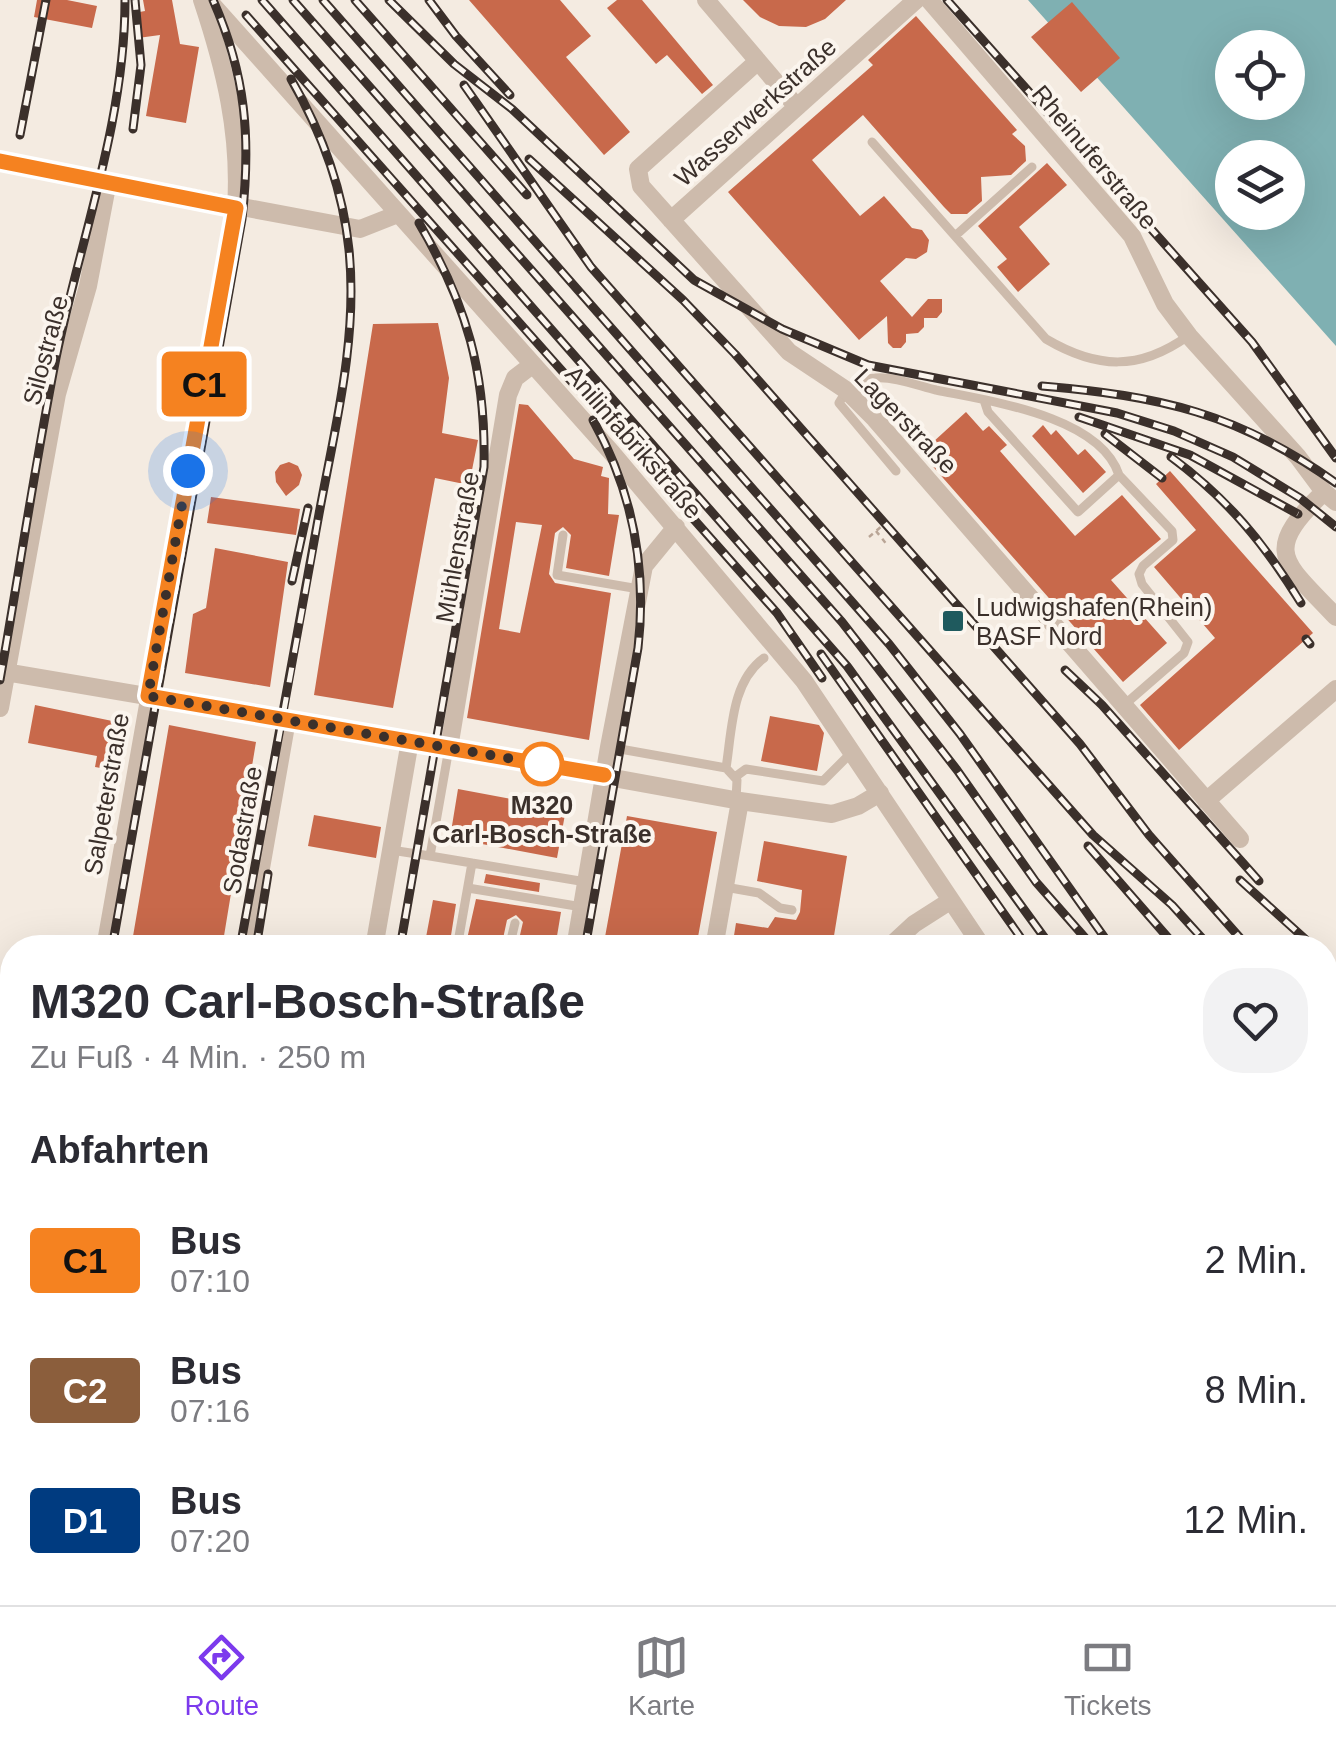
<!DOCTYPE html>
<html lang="de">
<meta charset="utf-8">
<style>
:root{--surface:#fff;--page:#f2f2f3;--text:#2b2b33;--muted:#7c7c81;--line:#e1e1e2;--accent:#7c3aed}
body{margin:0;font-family:Arial,sans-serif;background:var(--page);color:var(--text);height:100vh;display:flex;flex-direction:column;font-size:38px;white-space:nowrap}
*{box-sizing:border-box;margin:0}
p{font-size:32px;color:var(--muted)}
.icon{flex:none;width:55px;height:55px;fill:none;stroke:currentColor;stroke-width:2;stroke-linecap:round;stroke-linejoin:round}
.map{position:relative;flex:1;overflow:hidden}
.side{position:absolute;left:0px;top:935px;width:1338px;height:670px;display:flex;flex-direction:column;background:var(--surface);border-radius:40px 40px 0 0;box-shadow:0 10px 40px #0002}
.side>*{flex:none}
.badge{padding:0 20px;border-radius:8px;font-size:35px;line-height:65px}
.tools{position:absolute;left:1215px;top:30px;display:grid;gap:20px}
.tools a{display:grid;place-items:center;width:90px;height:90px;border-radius:50%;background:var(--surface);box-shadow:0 10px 40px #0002;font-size:50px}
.you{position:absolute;width:50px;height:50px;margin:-25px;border:8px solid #fff;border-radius:50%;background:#1a73e8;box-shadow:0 0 0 15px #1a73e833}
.map>.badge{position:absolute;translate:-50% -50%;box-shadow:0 0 0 5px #fff}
h2{padding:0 30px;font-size:38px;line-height:90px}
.round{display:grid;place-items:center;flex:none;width:105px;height:105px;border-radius:40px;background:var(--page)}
.overview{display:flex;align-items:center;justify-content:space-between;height:170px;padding:0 30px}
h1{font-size:48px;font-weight:600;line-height:75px}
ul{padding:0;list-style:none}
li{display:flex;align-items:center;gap:30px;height:130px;padding:0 30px}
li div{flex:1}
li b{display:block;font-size:38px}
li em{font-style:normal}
li .badge{min-width:110px;font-weight:700;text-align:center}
.dock{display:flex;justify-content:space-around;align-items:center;height:140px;border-top:2px solid var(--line);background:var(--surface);font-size:28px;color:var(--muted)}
.dock a{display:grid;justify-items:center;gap:5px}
.dock .current{color:var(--accent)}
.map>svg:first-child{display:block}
.water{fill:#7fb0b2;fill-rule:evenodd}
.building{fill:#c8694b;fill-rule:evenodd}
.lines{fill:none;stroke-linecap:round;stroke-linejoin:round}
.path{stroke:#b9a596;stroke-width:2.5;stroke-dasharray:5 5;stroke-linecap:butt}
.lane{stroke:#cdbbac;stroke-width:9}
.street{stroke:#cdbbac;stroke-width:18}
.rail-casing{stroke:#3b302b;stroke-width:9}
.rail{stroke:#fbf5ee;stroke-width:5;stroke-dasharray:15;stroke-linecap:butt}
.line-casing{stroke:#fff;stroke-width:22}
.line{stroke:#f58220;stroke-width:15}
.walk{stroke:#3b302b;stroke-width:10;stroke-dasharray:0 18}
.poi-dot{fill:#1f5a5e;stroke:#fbf5ee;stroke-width:4}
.stop-dot{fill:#fff;stroke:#f58220;stroke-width:5}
.labels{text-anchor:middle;stroke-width:8;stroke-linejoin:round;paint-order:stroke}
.street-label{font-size:25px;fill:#3b302b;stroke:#fbf5ee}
.poi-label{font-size:25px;fill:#3b302b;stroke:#fbf5ee;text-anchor:start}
.stop-label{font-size:25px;font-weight:bold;fill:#3b302b;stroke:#fbf5ee}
</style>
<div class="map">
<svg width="1336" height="1605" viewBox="0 0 1336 1605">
<rect width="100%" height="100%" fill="#f4ebe1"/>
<path class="water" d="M1028,0H1336V346ZM1232,48H1288V102H1232ZM1232,158H1288V212H1232Z"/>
<path class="building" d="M37,0H67L97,6L92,28L34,17Z
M143,0H172L180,44L199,47L186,123L146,116L160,35L138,38L134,13L145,11Z
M469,0H560L591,36L566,57L630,132L604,155Z
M617,0H642L713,85L702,94L667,55L656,64L607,8Z
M743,0H846L825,19L806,27L779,26L760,17Z
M1072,2L1120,58L1081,92L1031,37Z
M916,16L1017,130L1012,134L1025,146L1026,161L1011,175L981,177L982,201L967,214H951L944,207L863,115L812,160L860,216L884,196L912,228L922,230L929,240L927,252L916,259L906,258L880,281L912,317L928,299H942V312L937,318H924V327L918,333L906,334V342L901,348H893L888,343L887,316L859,340L728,192L873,65L868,60Z
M1047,163L1067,185L1019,227L1050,264L1018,292L997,267L1007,259L978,226Z
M438,323L449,378L442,433L478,440L469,485L435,478L393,708L314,695L373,324Z
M519,404L528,405L574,459L603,467L601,476L609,478L608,514L619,515L609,576L566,568L571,535L563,527L555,533L549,574L555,583L611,593L589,740L467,718ZM516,522L542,525L520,633L499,629Z
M966,412L983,431L989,426L1007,445L1000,451L1075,536L1122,495L1161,539L1111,580L1167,643L1123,682L921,453Z
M1043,425L1051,435L1056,430L1078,455L1085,449L1106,472L1083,493L1032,436Z
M289,462L298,466L302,475L299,485L286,496L276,482L275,472L280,465Z
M1170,471L1313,633L1179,750L1140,705L1215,638L1154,567L1196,530L1156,484Z
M211,497L300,509L296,535L207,523Z
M215,548L288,562L270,687L185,673L193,614L206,608Z
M35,705L122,723L112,770L95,767L97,756L28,743Z
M770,716L819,725L824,733L817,771L761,761Z
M169,725L256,742L222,948H131Z
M458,789L566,809L557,858L450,838Z
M314,815L381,827L376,858L308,846Z
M627,816L717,832L696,948H603Z
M764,841L847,856L832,948H732L736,923L768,928L775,917L796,920L800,912L802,890L757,881Z
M486,874L540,883L539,892L484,883Z
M476,899L561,912L555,948H517L523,922L516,915L507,920L501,948H465Z
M433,900L456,904L449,948H424Z"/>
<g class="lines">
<path class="path" d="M876,531L888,546
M869,537L882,526"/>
<path class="lane" d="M872,142L1046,339C1097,369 1139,371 1188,336
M955,236L1032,167
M896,471L839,403C846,390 859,379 875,378C893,376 919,386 936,390C989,401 1100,416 1119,475L1078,512L988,412L984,400
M1119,475L1172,531L1173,540L1143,566L1139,574L1142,584L1188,642L1184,653L1123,706
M563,535L557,575L639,589
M609,747L726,768L737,780L736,800
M449,748L430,856L586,882
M726,768C732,731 731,682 764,658
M735,777L746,769L823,781L852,752
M391,850L430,856
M725,887L759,893L780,908L792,910
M468,888L582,907
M457,948L472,863
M509,948L515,923
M1325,1341L1336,1354
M600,1592L630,1597
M371,1605L373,1592
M519,1605L521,1592
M881,1605L884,1592
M908,1605L910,1592"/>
<path class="street" d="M208,0L612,453L804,681L983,948
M706,0L797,107
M929,0L1132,236L1165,304L1189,336L1298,457L1324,492L1336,502
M758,61L638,169L641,186L789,352L846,390L875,419L1240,839
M0,162L360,229L398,214
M671,220L916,0
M1324,492C1260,553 1284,561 1336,617
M0,671L410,741L740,801L832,814L858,806L880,793
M0,708L57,394L88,286L108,181
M449,748L508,395L515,378L532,365
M1206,801L1336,689
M105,948L236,208C241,134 225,69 202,0
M247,948L287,720
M374,948L410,741
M575,948L609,747L644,566L676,527
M714,948L740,801
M888,948L914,924L950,901
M0,1199L12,1201
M0,1535L12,1467
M1325,1540L1336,1565
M120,1605L122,1592
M250,1605L253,1592
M465,1605L467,1592
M761,1605L763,1592
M1037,1605L1039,1592"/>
<g class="rail-casing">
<path id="rail" d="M262,0L847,666L1052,948
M293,0L842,622L957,770L1036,882L1094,948
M323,0L889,644L960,734L1112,948
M355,0L527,195
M389,0L454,64L512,109L694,280L782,329L868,365L1117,413L1174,431L1233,457L1300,498L1336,527
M429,0L456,36L510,95
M947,0L1252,342L1336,458
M246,15L777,613L822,678
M464,85L591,267L1093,835L1172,905L1211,948
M133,129L141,65L135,0
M20,135L46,0
M529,159L683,300L735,354L1080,744L1149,835L1249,948
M1042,386C1160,396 1238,413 1336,483
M1079,417L1190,455L1298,514
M1105,434L1162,478
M1171,457C1228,499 1264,543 1301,603
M292,581L308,508
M1306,639L1310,644
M821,654L1028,948
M1065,670L1102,705L1259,881
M0,680C19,573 35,465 56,358C80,240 125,122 125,0
M1088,846L1177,948
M1240,880L1315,948
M112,948L242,219C251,138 246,75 213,0
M240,948C267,803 294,658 319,514C335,427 358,339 349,250C343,189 321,131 291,79
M256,948L268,874
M400,948L484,467C486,372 467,305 419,223
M585,948L638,648C647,568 632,490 593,420
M1325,975L1336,987
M1325,1035L1336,1047
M1325,1058L1336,1070
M1325,1098L1336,1110
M1325,1132L1336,1145
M1325,1175L1336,1192
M1325,1200L1336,1217
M1325,1250L1336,1266
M1325,1298L1336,1308
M1325,1374L1336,1388
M1325,1401L1336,1422
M1325,1432L1336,1455
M1325,1457L1336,1480
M1325,1503L1336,1531
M0,1578L12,1507
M1266,1592V1605
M1292,1592L1296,1605
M1314,1592L1319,1605
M115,1601L116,1592
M138,1605L140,1592
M260,1605L262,1592
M283,1605L285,1592
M456,1605L458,1592
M497,1605L499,1592"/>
</g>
<use href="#rail" class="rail"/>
</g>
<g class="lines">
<g class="line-casing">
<path id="line" d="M0,161L236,208L148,696L604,775"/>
</g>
<use href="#line" class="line"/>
<path class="walk" d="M188,471L148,696L542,764"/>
</g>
<rect class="poi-dot" x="941" y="609" width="24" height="24" rx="5"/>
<circle class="stop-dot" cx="542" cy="764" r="20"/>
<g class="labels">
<g class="street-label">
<text transform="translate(755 112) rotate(-42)" y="9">Wasserwerkstraße</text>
<text transform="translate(1095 157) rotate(50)" y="9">Rheinuferstraße</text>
<text transform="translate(45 350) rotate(-75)" y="9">Silostraße</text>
<text transform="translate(906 421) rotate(46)" y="9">Lagerstraße</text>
<text transform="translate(634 442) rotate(49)" y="9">Anilinfabrikstraße</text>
<text transform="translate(457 547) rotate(-80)" y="9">Mühlenstraße</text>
<text transform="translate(106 794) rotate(-80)" y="9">Salpeterstraße</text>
<text transform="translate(242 830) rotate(-80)" y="9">Sodastraße</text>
</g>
<g class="poi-label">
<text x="976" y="616">Ludwigshafen(Rhein)<tspan x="976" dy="29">BASF Nord</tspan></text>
</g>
<g class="stop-label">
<text x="542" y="814">M320<tspan x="542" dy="29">Carl-Bosch-Straße</tspan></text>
</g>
</g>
</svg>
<div class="tools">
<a><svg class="icon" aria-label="locate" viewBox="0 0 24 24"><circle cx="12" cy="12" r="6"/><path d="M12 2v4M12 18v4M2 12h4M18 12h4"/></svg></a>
<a><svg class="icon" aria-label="layers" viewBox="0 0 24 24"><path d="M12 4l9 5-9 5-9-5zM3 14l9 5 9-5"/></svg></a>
</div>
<div class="you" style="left:188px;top:471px"></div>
<b class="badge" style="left:204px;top:384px;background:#f58220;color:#111">C1</b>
<section class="side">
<div class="overview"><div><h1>M320 Carl-Bosch-Straße</h1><p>Zu Fuß · 4 Min. · 250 m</p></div><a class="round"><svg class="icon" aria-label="heart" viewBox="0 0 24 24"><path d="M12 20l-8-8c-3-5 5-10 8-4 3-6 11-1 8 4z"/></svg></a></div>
<h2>Abfahrten</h2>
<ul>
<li><span class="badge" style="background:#f58220;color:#111">C1</span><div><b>Bus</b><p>07:10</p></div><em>2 Min.</em></li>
<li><span class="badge" style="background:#8b5e3c;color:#fff">C2</span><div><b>Bus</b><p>07:16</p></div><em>8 Min.</em></li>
<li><span class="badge" style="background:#003b80;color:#fff">D1</span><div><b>Bus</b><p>07:20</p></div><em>12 Min.</em></li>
</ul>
</section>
</div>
<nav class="dock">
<a class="current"><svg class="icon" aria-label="directions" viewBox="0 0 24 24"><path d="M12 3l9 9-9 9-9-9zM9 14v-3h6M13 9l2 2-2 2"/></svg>Route</a>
<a><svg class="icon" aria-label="map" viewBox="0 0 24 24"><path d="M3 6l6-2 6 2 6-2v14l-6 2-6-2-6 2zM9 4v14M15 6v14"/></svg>Karte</a>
<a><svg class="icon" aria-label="tickets" viewBox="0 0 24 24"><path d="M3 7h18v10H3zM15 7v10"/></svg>Tickets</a>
</nav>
